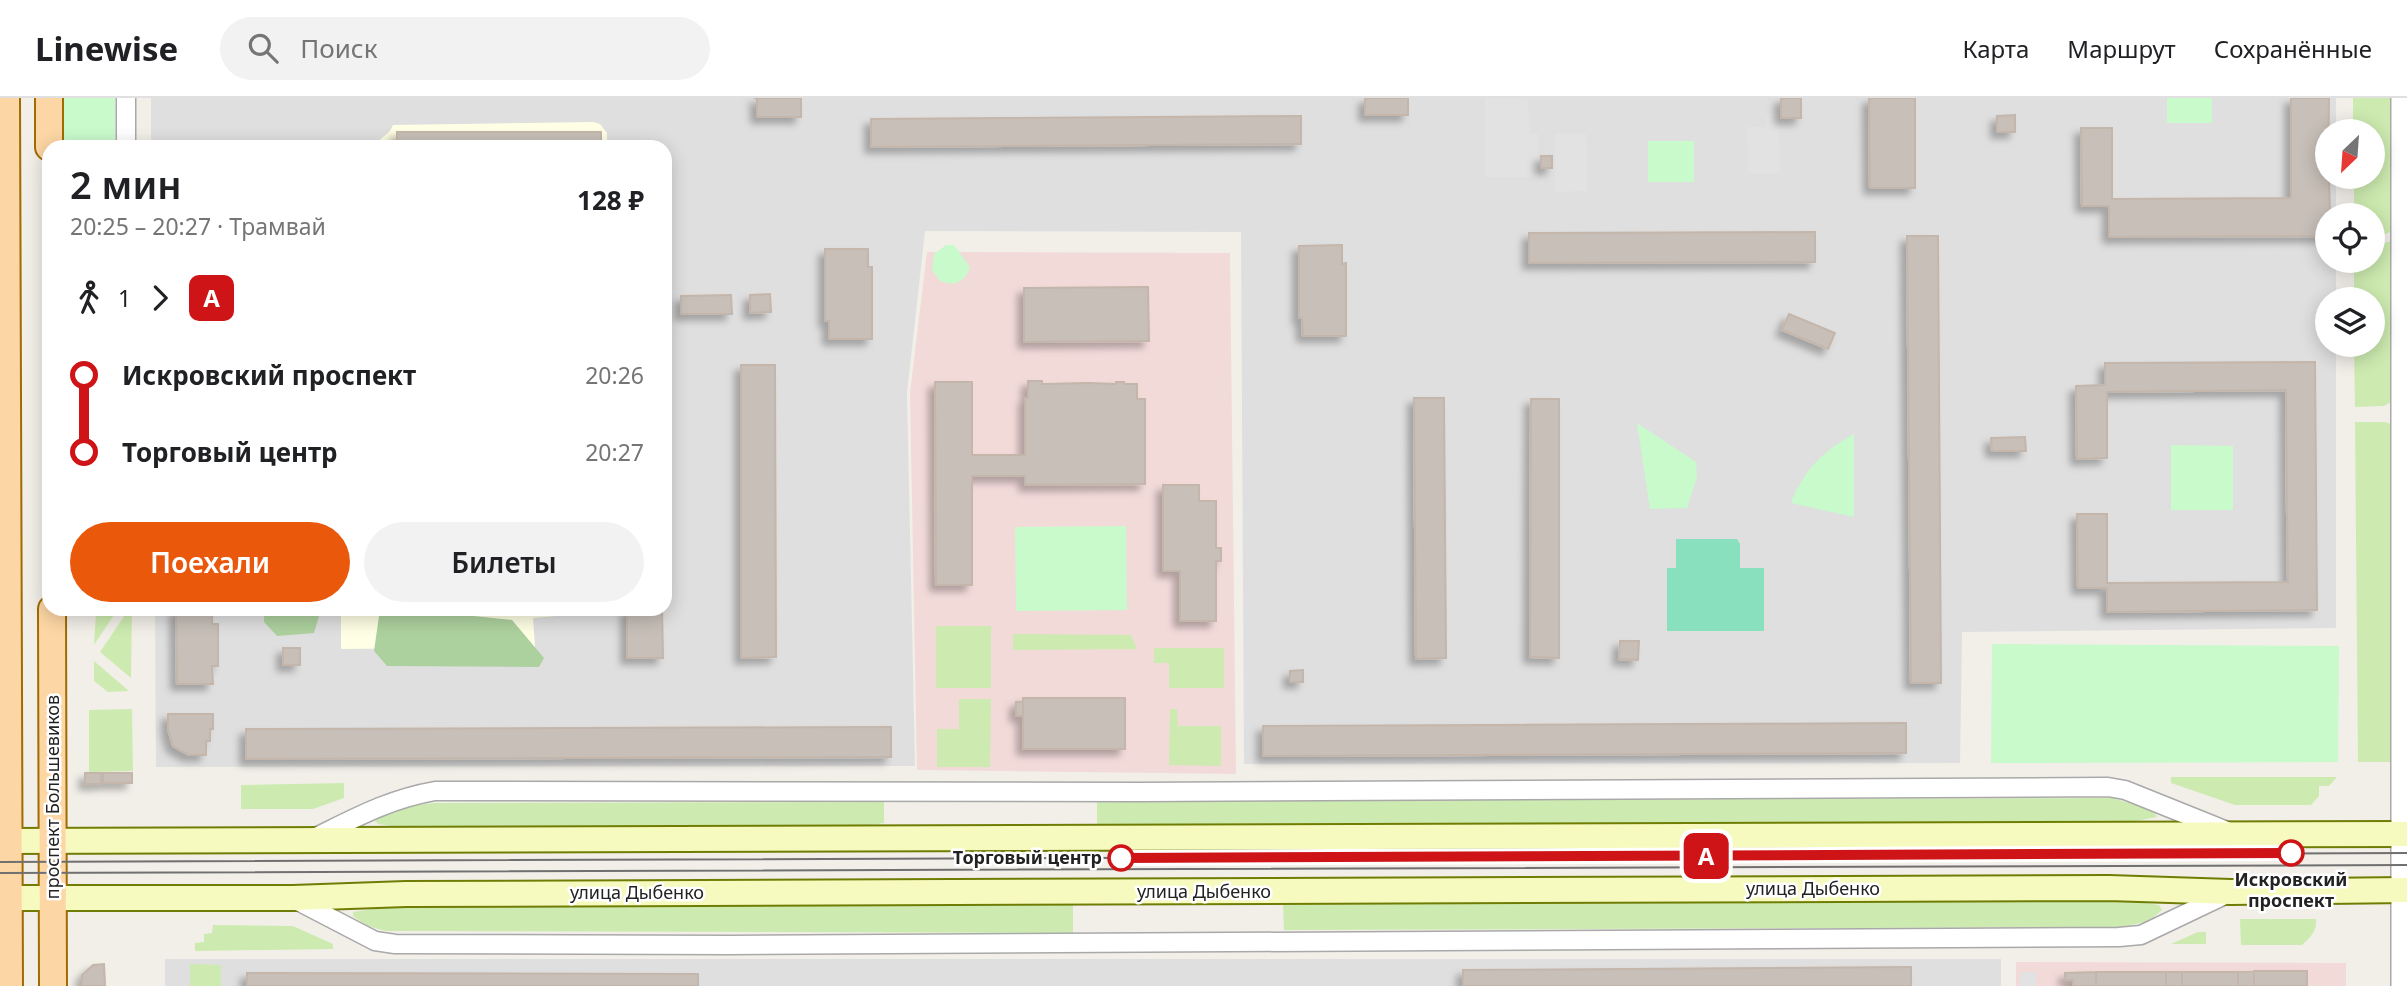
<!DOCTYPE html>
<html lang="ru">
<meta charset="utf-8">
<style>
:root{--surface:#fff;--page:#f2f2f2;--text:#202124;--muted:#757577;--line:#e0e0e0;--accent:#ea580c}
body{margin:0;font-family:"Noto Sans",sans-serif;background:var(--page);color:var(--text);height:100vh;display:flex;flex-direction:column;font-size:26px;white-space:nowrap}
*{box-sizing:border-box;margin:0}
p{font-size:23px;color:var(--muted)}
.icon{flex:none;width:38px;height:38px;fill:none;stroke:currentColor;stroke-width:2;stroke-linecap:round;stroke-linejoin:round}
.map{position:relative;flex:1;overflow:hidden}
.side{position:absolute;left:42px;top:42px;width:630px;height:476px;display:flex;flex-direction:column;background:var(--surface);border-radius:21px;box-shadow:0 4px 18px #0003}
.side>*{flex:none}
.badge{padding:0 14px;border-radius:10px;font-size:24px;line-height:46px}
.needle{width:46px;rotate:205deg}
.fabs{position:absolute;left:2315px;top:21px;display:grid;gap:14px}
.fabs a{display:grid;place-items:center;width:70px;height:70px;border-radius:50%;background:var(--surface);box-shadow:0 4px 18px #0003;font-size:35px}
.map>.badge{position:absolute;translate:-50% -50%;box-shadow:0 0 0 4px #fff}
.legs{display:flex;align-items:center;gap:10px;height:77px;padding:0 28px;font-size:23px}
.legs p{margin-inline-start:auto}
.overview{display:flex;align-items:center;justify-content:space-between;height:119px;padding:0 28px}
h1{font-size:38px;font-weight:600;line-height:52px}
.button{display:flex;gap:14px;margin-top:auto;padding:14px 28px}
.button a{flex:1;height:80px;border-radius:42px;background:var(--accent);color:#fff;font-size:28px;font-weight:600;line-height:80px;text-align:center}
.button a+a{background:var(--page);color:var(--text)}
ul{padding:0 28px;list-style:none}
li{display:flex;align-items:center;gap:24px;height:77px;font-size:26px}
li i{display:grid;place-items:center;width:10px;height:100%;margin:0 9px;background:currentColor}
li i::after{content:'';width:18px;height:18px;margin:-9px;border:5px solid;border-radius:50%;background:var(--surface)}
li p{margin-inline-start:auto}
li:first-child i{background:linear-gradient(#0000 50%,currentColor 0)}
li:last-child i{background:linear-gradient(currentColor 50%,#0000 0)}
header{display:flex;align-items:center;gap:42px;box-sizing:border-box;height:98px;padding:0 35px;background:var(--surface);border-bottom:2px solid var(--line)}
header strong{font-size:33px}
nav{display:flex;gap:38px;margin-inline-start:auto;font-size:24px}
.search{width:490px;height:63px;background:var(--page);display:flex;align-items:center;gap:18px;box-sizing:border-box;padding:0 24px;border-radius:38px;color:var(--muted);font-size:26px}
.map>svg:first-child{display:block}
.residential{fill:#e0dfdf}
.commercial{fill:#f2dad9}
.education{fill:#ffffe5}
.grass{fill:#cdebb0}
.forest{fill:#add19e}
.park{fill:#c8facc}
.pitch{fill:#88e0be}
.parking{fill:#e2e2e2}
.building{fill:#c7bfb8;stroke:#c4b6ab;stroke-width:2;filter:url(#shadow)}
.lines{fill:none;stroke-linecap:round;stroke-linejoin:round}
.minor-casing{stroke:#a9a9a9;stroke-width:21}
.tertiary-casing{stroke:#a9a9a9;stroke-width:24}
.secondary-casing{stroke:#707d05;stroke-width:28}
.primary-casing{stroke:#a06b00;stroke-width:30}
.minor{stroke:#fff;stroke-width:18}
.tertiary{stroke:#fff;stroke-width:21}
.secondary{stroke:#f7fabf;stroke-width:24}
.primary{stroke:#fcd6a4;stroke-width:26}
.tram{stroke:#707070;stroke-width:2}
.line-1-casing{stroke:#fff;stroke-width:16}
.line-1{stroke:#ce1417;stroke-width:10}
.stop-1-dot{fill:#fff;stroke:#ce1417;stroke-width:3.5}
.labels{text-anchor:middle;stroke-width:5;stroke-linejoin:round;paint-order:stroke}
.street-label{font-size:18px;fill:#222;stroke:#fff}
.stop-label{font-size:18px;font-weight:bold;fill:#222;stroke:#fff;text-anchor:end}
</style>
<header>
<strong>Linewise</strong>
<div class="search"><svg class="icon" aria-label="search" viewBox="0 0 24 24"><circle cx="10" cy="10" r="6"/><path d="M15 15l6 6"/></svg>Поиск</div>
<nav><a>Карта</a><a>Маршрут</a><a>Сохранённые</a></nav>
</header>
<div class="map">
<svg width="2407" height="888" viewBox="0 0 2407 888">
<defs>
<filter id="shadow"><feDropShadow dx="-6" dy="6" stdDeviation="3.5" flood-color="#0004"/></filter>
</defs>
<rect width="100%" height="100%" fill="#f2efe9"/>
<path class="residential" d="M151,0H2336V33H2328V79H2336V117H2328V163H2336V201H2328V247H2336V530L1962,534L1960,665L1244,666L1241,134L925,133L907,295L915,668L156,669L155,511H665V49H151Z
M165,861H2001V888H165Z"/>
<path class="commercial" d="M927,154L1230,155L1236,676L917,672L910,295Z
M2016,864L2346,865V888H2016Z"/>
<path class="education" d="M593,24L600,26L607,35V49H376V45L390,33L393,27Z
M341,511H557L556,518L533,520L535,549L341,551Z"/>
<path class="grass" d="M2353,0H2390L2391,134L2373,140V117H2354V79H2373V33H2353Z
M2391,143V304L2384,308L2355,309L2354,247H2373V201H2354V163H2373V149Z
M2355,324H2384L2392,326V664H2358Z
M85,511H118L94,547L96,514H85Z
M129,511H132L131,580L100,554Z
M936,528H991V590H936Z
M1013,536L1131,537L1137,551L1013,552Z
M1154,550H1224V590H1169V565H1154Z
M94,563L129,593L108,594L94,583Z
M959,601H991L990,669H937V631H959Z
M132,611L133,673L89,674V612Z
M1170,611H1177L1178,628H1221V668L1169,667Z
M2171,679H2337L2329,688H2319V698L2311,707H2235L2171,685Z
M344,685V700L313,711H241V687Z
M2113,700L2154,713L2157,719L2106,729L1097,731V703Z
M884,704V725L838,732L429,734L378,726L375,723C391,710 414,707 434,705Z
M2107,799L2159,807L2162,812L2149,823L2123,829L1284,832L1283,807L1330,803Z
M406,806H1073V835L386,833L367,828L353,818V814Z
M2240,821H2316C2317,833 2311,839 2302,847H2241Z
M213,827L293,828L333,846V851L195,853V845L204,844V836L212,835Z
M2198,834H2206V846H2171Z
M190,866L221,867V888H190Z"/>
<path class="forest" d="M264,511H321L314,535L277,538L264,524Z
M380,511H443L444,515L512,522L544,560L539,569L387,568L374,553Z"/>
<path class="park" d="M62,0H115V49H62Z
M2167,0H2212V25H2167Z
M1648,43H1694V84H1648Z
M946,147H954L970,169C965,184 955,189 940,183L932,172L934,156Z
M1637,325L1696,364L1697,379L1687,410L1650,411Z
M1854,336V419L1791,405C1803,373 1824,352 1854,336Z
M2171,347L2233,348V412H2171Z
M1126,428L1127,512L1016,513L1015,429Z
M1992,546L2339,548L2338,664L1991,665Z"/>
<path class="pitch" d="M1676,441H1737L1740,446V470H1764V533H1667V470H1676Z"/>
<path class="parking" d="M1485,0H1527L1531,36H1538V79H1485Z
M1766,16H1779L1780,75H1748L1747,29H1766Z
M1555,36H1586L1587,93L1555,94Z
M2020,874H2036V888H2020Z"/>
<path class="building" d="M754,0H801V19H757V1Z
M1365,0H1408V17H1365Z
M1781,0H1801V20H1781Z
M1869,0H1915V90H1870Z
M2291,0H2329L2328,79H2329L2330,117H2328V138L2109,139V108H2082L2081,30H2112V101L2291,100Z
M2015,17V34H1997V18Z
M1301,18V46L871,49V21Z
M397,34H601V49H397Z
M1541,58H1552V70H1541Z
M1815,134V164L1529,165V135Z
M1907,138H1938L1941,585H1911Z
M1342,147V166L1346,165V238H1303L1302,220H1299V148Z
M825,151H868V169H872V241H829V223H825Z
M1148,189L1149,243L1024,244V190Z
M770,196L771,214L750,215V197Z
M731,197L732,216H681V198Z
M1789,216L1835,235L1828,251L1782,232Z
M2315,264L2317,512L2107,514V490H2078L2077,416H2107V485L2288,484L2287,416L2286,292L2107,294V360L2077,361L2076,288L2105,287V265Z
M741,267H775L776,559L741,560Z
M1028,283H1042V286L1089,285L1116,286V284H1124V286H1137V301H1145V386L1025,387V378H972V487H936L935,284H972V357H1025V300H1028Z
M1414,300H1444L1446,560L1416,561Z
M1531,301H1559V560L1530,559Z
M2025,339L2026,353H1992L1991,340Z
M1163,387H1199V403H1216V450H1221V463H1216V523H1180V473H1163Z
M176,511H212V526H218V568H212L213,586H177Z
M627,511H662L663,560H627Z
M1620,543H1639L1638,562L1619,561Z
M283,550H300V567H283Z
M1303,572V584H1290V573Z
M1023,600H1125V651H1023Z
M1016,604H1023V618H1016Z
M168,616H213V631H210V643H206V657H189L173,648L168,631Z
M1906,625V655L1263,658V628Z
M891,629V659L246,661V631Z
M85,675H101V686H85Z
M103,675H132V685H103Z
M104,866L105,888H82V877L93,867Z
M1911,869V888H1463V872Z
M2254,873V888H2238V874Z
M2254,873H2307V888H2254Z
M2096,874H2166V888H2096Z
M2096,874V888H2073V882H2065V875Z
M2166,874H2182V888H2166Z
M2182,874H2238V888H2182Z
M247,875L698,876V888H247Z"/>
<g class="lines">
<g class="minor-casing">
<path id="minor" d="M126,0V49
M314,740C355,720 389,701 435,693L1140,694L2108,689L2125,692L2227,733
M296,802L375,843L395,846L729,847L2119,839L2141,837L2229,795"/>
</g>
<g class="tertiary-casing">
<path id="tertiary" d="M2402,888V0"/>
</g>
<g class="secondary-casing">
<path id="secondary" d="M0,743L2407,736
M0,800H293L406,796L2109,790L2231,794L2407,792"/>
</g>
<g class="primary-casing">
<path id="primary" d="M6,0L9,888
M49,0V49
M52,511L53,888"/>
</g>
<use href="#minor" class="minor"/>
<use href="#tertiary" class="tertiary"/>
<use href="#secondary" class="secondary"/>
<use href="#primary" class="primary"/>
<path class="tram" d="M0,764L2407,755
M0,775L2407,767"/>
</g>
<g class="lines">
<g class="line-1-casing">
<path id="line-1" d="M1121,760L2291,755"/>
</g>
<use href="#line-1" class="line-1"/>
</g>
<g class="stop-1-dot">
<circle cx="2291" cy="755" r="12"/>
<circle cx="1121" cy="760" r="12"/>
</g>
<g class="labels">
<g class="street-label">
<text transform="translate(53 699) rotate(-90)" y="6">проспект Большевиков</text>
<text x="1813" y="797">улица Дыбенко</text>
<text x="1204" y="800">улица Дыбенко</text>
<text x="637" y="801">улица Дыбенко</text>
</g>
<g class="stop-label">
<text x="1102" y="766">Торговый центр</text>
<text x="2291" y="788" text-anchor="middle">Искровский<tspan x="2291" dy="21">проспект</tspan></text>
</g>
</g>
</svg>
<div class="fabs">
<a><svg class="needle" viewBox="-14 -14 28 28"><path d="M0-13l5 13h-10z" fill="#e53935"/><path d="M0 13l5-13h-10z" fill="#757577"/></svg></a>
<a><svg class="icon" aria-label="locate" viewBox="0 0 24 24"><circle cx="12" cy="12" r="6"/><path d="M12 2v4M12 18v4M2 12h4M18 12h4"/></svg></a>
<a><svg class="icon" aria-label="layers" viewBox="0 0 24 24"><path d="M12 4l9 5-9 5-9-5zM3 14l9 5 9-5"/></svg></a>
</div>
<b class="badge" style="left:1706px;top:758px;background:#ce1417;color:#fff">А</b>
<section class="side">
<div class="overview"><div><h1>2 мин</h1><p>20:25 – 20:27 · Трамвай</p></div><b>128 ₽</b></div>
<div class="legs"><svg class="icon" aria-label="walk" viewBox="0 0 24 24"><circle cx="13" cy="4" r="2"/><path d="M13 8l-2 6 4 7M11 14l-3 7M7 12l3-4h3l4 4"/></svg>1<svg class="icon" aria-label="forward" viewBox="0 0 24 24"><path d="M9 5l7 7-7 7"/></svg><b class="badge" style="background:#ce1417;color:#fff">А</b></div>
<ul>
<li><i style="color:#ce1417"></i><b>Искровский проспект</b><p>20:26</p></li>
<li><i style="color:#ce1417"></i><b>Торговый центр</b><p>20:27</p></li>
</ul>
<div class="button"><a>Поехали</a><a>Билеты</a></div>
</section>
</div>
